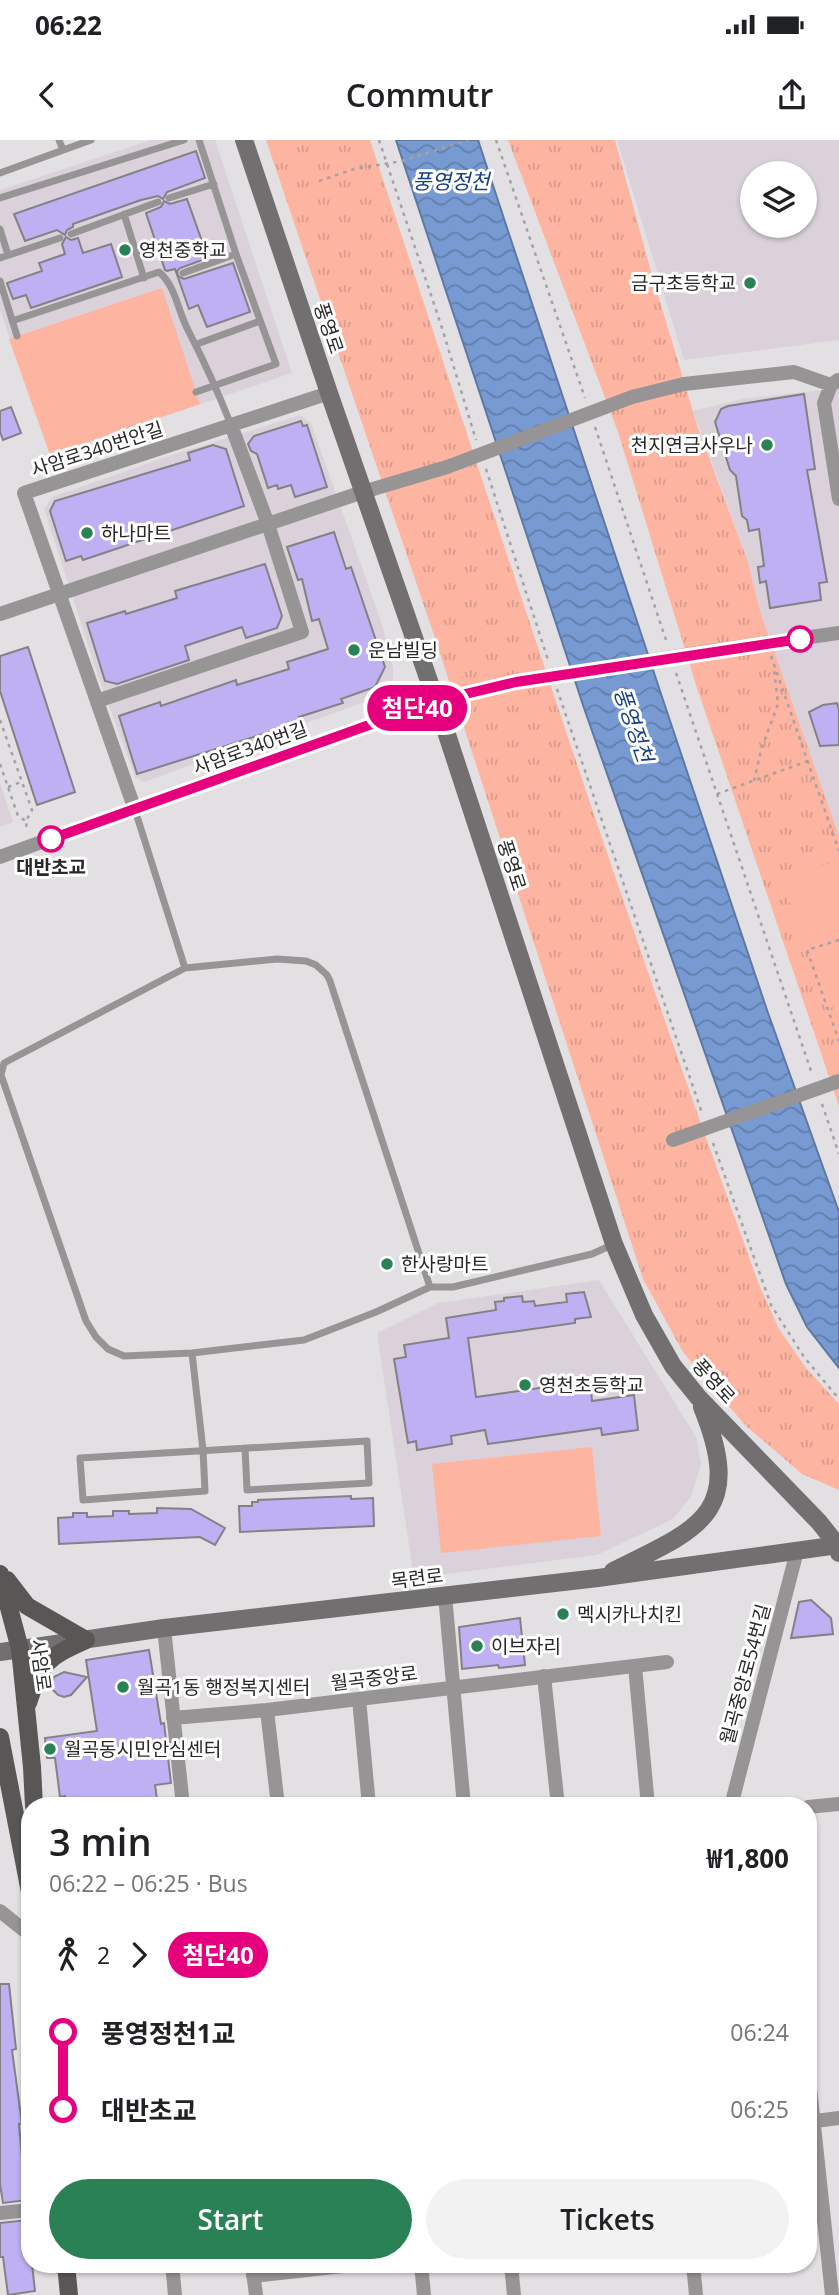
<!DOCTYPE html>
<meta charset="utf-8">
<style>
:root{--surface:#fff;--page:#f2f2f2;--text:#202124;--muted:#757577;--accent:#2a8155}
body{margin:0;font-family:"Open Sans","Noto Sans KR",sans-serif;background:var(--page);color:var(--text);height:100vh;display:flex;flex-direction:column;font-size:26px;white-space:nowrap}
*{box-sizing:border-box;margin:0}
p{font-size:23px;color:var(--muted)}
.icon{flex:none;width:38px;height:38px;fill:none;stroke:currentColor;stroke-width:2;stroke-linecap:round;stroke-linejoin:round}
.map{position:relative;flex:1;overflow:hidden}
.sheet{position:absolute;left:21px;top:1657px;width:796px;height:476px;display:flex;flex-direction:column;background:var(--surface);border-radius:28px;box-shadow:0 2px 5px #0004}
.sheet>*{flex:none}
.badge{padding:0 14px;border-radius:23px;font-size:24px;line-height:46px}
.buttons{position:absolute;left:740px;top:21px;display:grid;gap:14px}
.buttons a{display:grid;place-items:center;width:77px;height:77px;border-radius:50%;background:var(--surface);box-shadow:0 2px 5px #0004;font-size:35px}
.map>.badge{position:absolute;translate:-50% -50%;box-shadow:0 0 0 4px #fff}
.legs{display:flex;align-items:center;gap:10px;height:77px;padding:0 28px;font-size:23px}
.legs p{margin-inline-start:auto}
.head{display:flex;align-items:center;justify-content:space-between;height:119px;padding:0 28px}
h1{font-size:38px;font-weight:600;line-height:52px}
.action{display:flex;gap:14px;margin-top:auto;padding:14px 28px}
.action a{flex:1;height:80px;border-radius:42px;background:var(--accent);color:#fff;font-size:28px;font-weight:600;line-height:80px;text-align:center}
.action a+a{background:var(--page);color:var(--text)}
ul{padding:0 28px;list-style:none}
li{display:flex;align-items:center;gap:24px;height:77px;font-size:26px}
li i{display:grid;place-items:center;width:10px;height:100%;margin:0 9px;background:currentColor}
li i::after{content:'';width:18px;height:18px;margin:-9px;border:5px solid;border-radius:50%;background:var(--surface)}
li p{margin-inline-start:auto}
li:first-child i{background:linear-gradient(#0000 50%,currentColor 0)}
li:last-child i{background:linear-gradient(currentColor 50%,#0000 0)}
.status{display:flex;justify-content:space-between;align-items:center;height:49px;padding:0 35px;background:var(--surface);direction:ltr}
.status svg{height:19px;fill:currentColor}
header{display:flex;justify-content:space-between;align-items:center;height:91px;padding:0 28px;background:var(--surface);font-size:32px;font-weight:600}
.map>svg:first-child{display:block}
.built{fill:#dbd1da;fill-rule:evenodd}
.park{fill:url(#park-tufts)}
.pitch{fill:#fdb4a0}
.water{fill:url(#water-waves);stroke:#6078a0;stroke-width:2}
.building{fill:#beb0f2;stroke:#828185;stroke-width:2}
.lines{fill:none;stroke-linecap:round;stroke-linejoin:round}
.path{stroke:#a4a2a4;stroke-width:2.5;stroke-dasharray:3.5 5;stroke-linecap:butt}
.lane{stroke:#969495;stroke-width:7}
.street{stroke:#969495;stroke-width:14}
.secondary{stroke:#726f70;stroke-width:18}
.primary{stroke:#595656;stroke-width:18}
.street-bridge{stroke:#969495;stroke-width:14}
.line-1-casing{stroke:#fff;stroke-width:16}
.line-1{stroke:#e6007e;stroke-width:10}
.poi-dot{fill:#2a8155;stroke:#fff;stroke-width:2.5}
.stop-1-dot{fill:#fff;stroke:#e6007e;stroke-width:3.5}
.labels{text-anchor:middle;stroke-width:6;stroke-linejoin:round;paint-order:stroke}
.poi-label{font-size:19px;fill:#292829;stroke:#fff;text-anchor:start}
.street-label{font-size:19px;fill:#292829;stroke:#fff}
.stop-label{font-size:19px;font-weight:bold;fill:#292829;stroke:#fff}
.water-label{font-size:21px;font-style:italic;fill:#164084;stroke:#fff}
</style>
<div class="status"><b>06:22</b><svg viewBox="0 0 49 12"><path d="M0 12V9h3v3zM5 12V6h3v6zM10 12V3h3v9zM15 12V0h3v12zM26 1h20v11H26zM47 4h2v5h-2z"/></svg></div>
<header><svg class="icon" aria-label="back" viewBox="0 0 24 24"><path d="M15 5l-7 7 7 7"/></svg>Commutr<svg class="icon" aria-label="share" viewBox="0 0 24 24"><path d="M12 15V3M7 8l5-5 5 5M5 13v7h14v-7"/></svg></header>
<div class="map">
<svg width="839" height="2155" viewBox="0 0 839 2155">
<defs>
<pattern id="park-tufts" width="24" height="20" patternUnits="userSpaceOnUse" patternTransform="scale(1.75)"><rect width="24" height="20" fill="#fdb4a0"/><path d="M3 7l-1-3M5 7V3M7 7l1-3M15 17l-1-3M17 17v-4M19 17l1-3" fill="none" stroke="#d99b8a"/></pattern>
<pattern id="water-waves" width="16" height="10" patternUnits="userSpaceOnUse" patternTransform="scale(1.75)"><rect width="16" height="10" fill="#779ad3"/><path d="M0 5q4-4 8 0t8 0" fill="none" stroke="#627eab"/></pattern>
</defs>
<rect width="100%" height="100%" fill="#e3e0e3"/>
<path class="built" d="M151,0H215L292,233L50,315L0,170V50Z
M617,0H839V200L684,220ZM805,33V86H752V33Z
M839,248V696L760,471L748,422L693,271L743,259Z
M300,275L311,283L382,484L393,528V541L381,556L144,642L135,637L99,539L44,369L52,357L172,315Z
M0,643L13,682L0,687Z
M599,1140L696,1297L701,1324L691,1357L673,1379L597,1415L414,1438L377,1193L438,1163Z"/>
<path class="park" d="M266,0H370C497,383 621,768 760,1147L779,1189L806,1228L839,1264V1350L802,1334L745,1285L683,1212L643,1139L436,501Z
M508,0H615L652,135L698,288L748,422L760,471L839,696V966L696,545L618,292Z"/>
<path class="pitch" d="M162,148L200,264L50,315L9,199Z
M839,720V865L827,869L781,738Z
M592,1307L601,1396L441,1413L432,1324Z"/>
<path class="water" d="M396,0H478L661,554L768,873L839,1072V1228L807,1187L786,1144L584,568Z"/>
<path class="building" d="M196,11L205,38L167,52L163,59L158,56L141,60L73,84V87L67,90L65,95L57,90L25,101L14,74Z
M187,59L208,118L180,128L177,131L178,136L184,139L233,123L250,172L207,187L198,165L189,169L175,129L167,131L165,130L146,73L161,67L164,61L170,64Z
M66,97L71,100L78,98L83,113L111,104L122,137L31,168L26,155L13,159L7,143L42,131L39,123L65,114L62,104Z
M804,254L815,329L807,330L827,442L819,443L821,460L770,468L766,441L760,443L758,427L764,426L759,389L749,391L747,380L742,376L736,336L730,330L715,282L721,269L728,266Z
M11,267L21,293L3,300L0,292V271Z
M301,281L303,286L307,285L327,347L295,357L291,345L278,349L277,345L268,348L257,314L251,311L248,304L254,296Z
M213,305L226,309L244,366L83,420L81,416L66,421L50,371L55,361L190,320L188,313Z
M334,392L346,429L351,427L385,527L375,547L341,559L343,563L299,577L301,582L137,634L119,576L160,562L161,566L236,540L237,545L289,529L287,522L328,509L319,479L312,481L302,439L298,440L287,407Z
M265,424L282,476L277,488L246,498L242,487L185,506L189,520L117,544L105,541L87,483L125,471L126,474L177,458L175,451Z
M28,507L75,652L37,665L0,551V516Z
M837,563L839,570V605L820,606L809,572L823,565Z
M584,1152L591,1177L575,1179V1183L468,1198L476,1257L590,1241L592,1261L634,1255L638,1290L602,1295L601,1288L488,1304L485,1290L451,1296L452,1304L417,1310L416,1301L408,1303L394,1219L406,1217L404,1205L449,1198L446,1178L496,1170L495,1162L504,1161V1158L522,1156L523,1162L534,1161L535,1166L567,1162L566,1154Z
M351,1356V1359L373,1358L374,1386L240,1392L239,1366H252V1362H258V1360Z
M157,1368L191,1369L225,1388L215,1405L200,1397L59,1404L58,1378L73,1377V1373H87V1377L113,1376V1371H129V1374L157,1373Z
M811,1460L831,1478L833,1494L791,1498L799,1462Z
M520,1478L525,1525L499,1528L498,1525L462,1529L459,1487Z
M149,1510L161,1584L164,1583L171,1643L155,1645L158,1666H66L65,1656L60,1657L55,1618H47L45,1598L97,1591L86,1520Z
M64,1532L87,1537L71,1555L64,1557L58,1555L53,1550L52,1544L54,1537Z
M0,1844H9L16,1909L12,1910L22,1984H19L22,2017L28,2060L3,2063L0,2044Z
M27,2080L30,2124H32L35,2151L8,2155L3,2117H0V2083Z"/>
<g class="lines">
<path class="path" d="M379,0L442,188L476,300
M496,0L585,258
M319,41L354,29L402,21L468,0
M595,287L667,503
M486,329L549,523
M771,516L839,711
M676,533L812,934
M557,549L702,973
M0,580L32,670L26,681L27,691
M0,624L18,676L26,681
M754,641L761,610L778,564L774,529
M8,647L21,642
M717,654L808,621
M839,800L807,810L839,901
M822,964L839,1014
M713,1003L771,1165L804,1217L839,1259"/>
<path class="lane" d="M59,0L63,10
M0,33L91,0
M0,58L184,0
M169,58L214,44
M124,74L144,138
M0,89L8,115
M71,94L158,62
M0,118L60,98
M183,133L236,114
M0,141L17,196
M12,181L159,132C176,146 178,172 188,190C204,221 218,252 231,285
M197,204L260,181
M196,252L276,224L236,114L199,0
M135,670L185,828
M430,1147L330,841L327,835L316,825L306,821L277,819L185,828L4,923L1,935L86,1181L96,1197L108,1209L124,1216L192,1213L304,1200L376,1172L430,1147H453L592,1114L614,1104
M192,1213L203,1310L205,1351L83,1360L80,1318L367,1301L369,1343L247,1350L245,1308"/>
<path class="street" d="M838,240L831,245L824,263L839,359
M632,257L684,244L794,232L831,245
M0,474L363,352L447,327
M711,511L839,493
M97,561L302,492L268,384L231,285
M135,670L24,353L329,253
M0,717L436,561L516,542
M445,1455L464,1666
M164,1488L183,1666
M635,1526L648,1666
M544,1536L558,1666
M359,1559L369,1666
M267,1570L278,1666
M173,1578L267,1570L667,1522
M731,1666L797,1411
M808,1667L839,1664
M0,1771L30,1795
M808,1929L832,2155
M808,1982L839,1978
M0,2073L30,2070
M808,2076L823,2074
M172,2124L175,2155
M252,2124L256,2155
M421,2124L424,2155
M511,2124L514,2155
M693,2124L696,2155
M253,2136L361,2124"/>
<path class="secondary" d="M244,0L329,253L436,561L614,1104L644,1175L673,1226L698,1257L819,1382L838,1406L839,1413
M613,1431C701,1388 745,1373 702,1267
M0,1512L164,1488L598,1438L839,1405"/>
<path class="primary" d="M0,1434L20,1509L32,1627L34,1666
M7,1440L27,1466L86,1500
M28,1563C41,1522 48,1517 86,1500
M0,1597L30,1752
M66,2124L69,2155"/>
<path class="street-bridge" d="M447,327L632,257
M516,542L711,511
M673,1000L839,941"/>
</g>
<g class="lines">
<g class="line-1-casing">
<path id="line-1" d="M51,699L436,561L516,542L800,499"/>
</g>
<use href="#line-1" class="line-1"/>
</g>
<g class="poi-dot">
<circle cx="125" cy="110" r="7"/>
<circle cx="750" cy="143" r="7"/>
<circle cx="767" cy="305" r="7"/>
<circle cx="87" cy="393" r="7"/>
<circle cx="354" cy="510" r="7"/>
<circle cx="387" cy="1124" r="7"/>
<circle cx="525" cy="1245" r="7"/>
<circle cx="563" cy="1474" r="7"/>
<circle cx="477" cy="1506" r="7"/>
<circle cx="123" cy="1547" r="7"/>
<circle cx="50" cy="1609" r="7"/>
</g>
<g class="stop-1-dot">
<circle cx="800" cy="499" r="12"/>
<circle cx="51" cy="699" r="12"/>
</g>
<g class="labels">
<g class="poi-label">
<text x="139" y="117">영천중학교</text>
<text x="736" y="150" text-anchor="end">금구초등학교</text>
<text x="753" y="312" text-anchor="end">천지연금사우나</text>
<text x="101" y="400">하나마트</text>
<text x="368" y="517">운남빌딩</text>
<text x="401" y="1131">한사랑마트</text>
<text x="539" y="1252">영천초등학교</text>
<text x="577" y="1481">멕시카나치킨</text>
<text x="491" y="1513">이브자리</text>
<text x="137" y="1554">월곡1동 행정복지센터</text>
<text x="64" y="1616">월곡동시민안심센터</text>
</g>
<g class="street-label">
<text transform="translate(329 188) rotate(71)" y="7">풍영로</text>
<text transform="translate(97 309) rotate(-18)" y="7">사암로340번안길</text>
<text transform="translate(250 608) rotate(-20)" y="7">사암로340번길</text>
<text transform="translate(512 725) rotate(72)" y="7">풍영로</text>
<text transform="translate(714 1241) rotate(48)" y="7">풍영로</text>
<text transform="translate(417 1438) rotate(-7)" y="7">목련로</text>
<text transform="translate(41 1525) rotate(82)" y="7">사암로</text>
<text transform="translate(745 1534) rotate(-75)" y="7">월곡중앙로54번길</text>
<text transform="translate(374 1538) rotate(-7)" y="7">월곡중앙로</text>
</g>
<g class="stop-label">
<text x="51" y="734">대반초교</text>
</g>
<g class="water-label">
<text x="451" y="49">풍영정천</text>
<text transform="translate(633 585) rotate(71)" y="7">풍영정천</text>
</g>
</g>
</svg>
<div class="buttons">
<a><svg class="icon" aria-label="layers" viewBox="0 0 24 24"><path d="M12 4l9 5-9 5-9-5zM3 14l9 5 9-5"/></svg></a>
</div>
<b class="badge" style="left:417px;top:568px;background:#e6007e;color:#fff">첨단40</b>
<section class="sheet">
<div class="head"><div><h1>3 min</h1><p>06:22 – 06:25 · Bus</p></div><b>₩1,800</b></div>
<div class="legs"><svg class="icon" aria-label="walk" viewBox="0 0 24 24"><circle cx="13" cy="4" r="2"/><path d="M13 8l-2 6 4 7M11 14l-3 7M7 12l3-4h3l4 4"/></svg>2<svg class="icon" aria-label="forward" viewBox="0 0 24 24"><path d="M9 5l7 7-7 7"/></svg><b class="badge" style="background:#e6007e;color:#fff">첨단40</b></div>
<ul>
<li><i style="color:#e6007e"></i><b>풍영정천1교</b><p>06:24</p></li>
<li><i style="color:#e6007e"></i><b>대반초교</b><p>06:25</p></li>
</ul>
<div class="action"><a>Start</a><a>Tickets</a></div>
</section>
</div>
